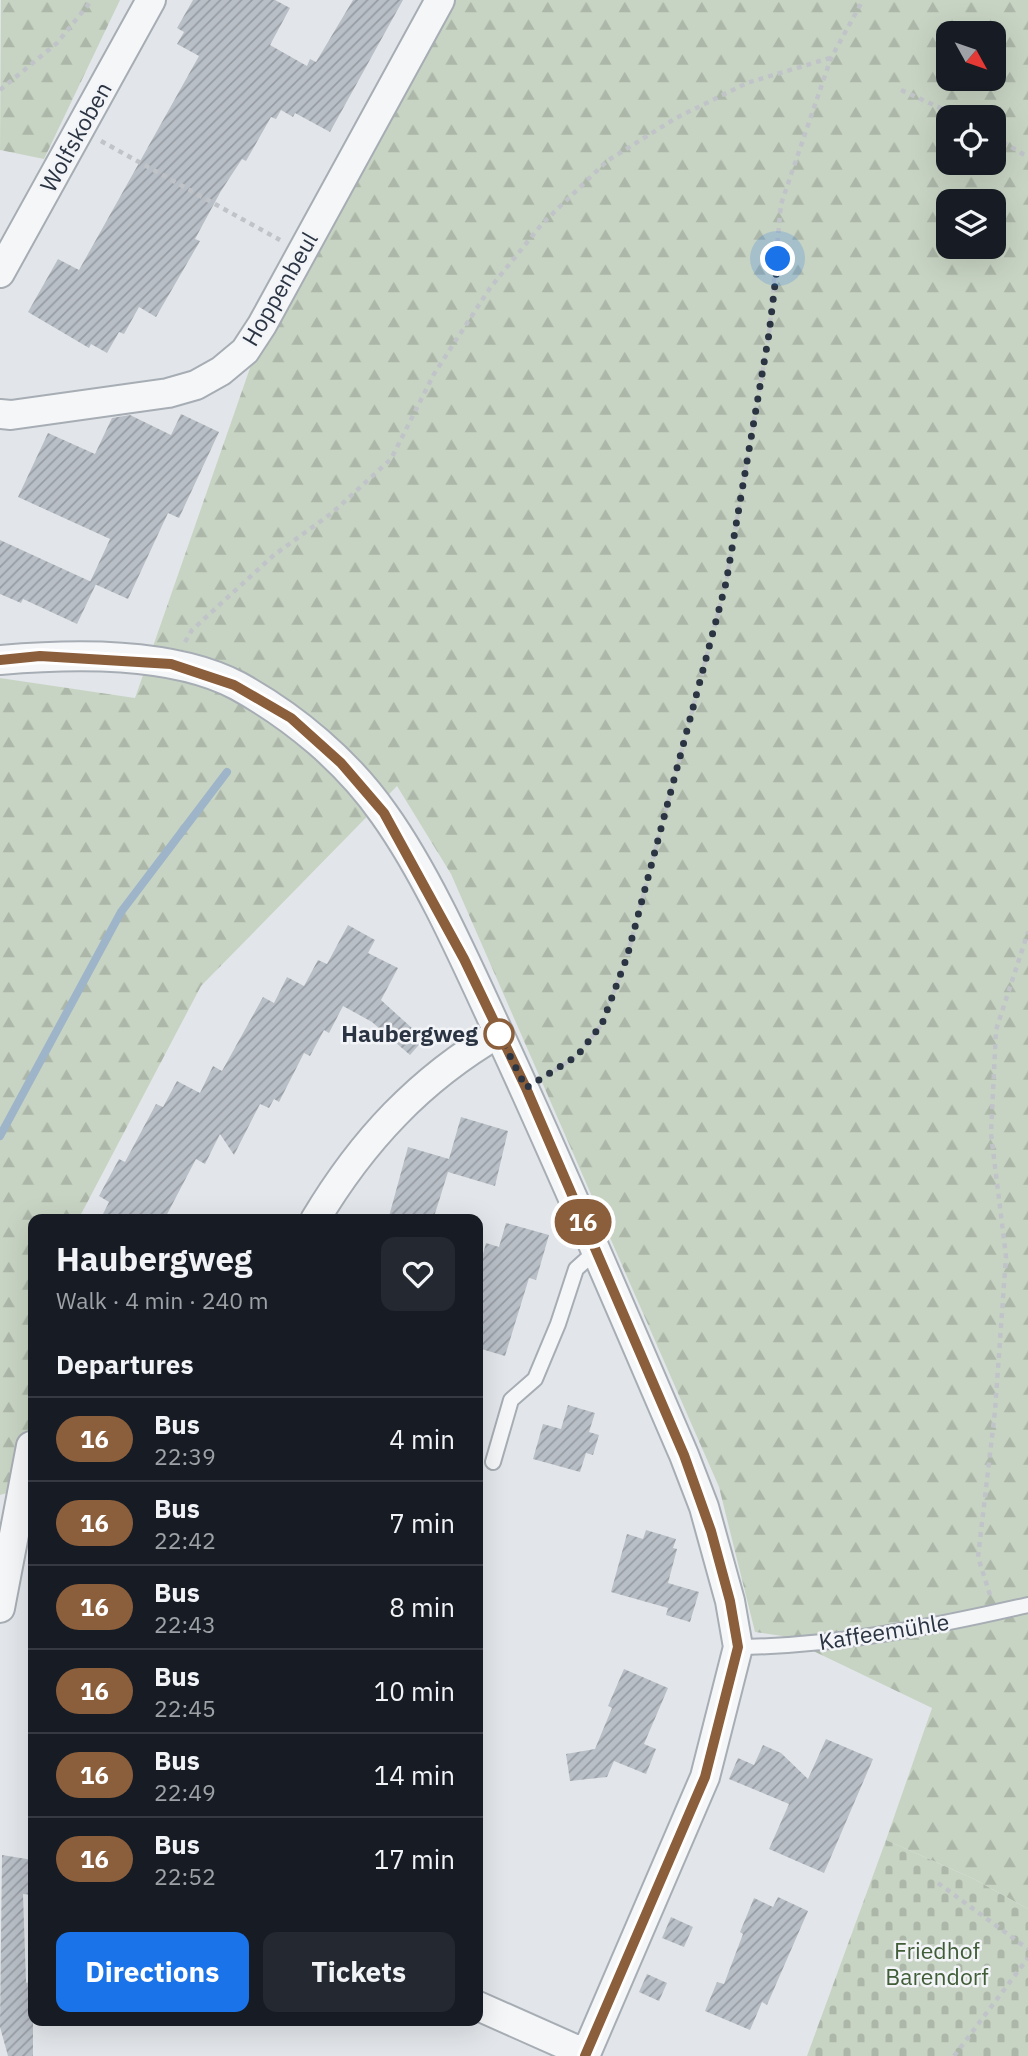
<!DOCTYPE html>
<meta charset="utf-8">
<style>
:root{--surface:#171b24;--page:#242831;--text:#f1f3f6;--muted:#9ea1a6;--line:#363941;--accent:#1a73e8}
body{margin:0;font-family:"IBM Plex Sans",sans-serif;background:var(--page);color:var(--text);height:100vh;display:flex;flex-direction:column;font-size:26px;white-space:nowrap}
*{box-sizing:border-box;margin:0}
p{font-size:23px;color:var(--muted)}
.icon{flex:none;width:38px;height:38px;fill:none;stroke:currentColor;stroke-width:2;stroke-linecap:round;stroke-linejoin:round}
.map{position:relative;flex:1;overflow:hidden}
.sheet{position:absolute;left:28px;top:1214px;width:455px;height:812px;display:flex;flex-direction:column;background:var(--surface);border-radius:14px;box-shadow:0 7px 28px #0002}
.sheet>*{flex:none}
.badge{padding:0 14px;border-radius:23px;font-size:24px;line-height:46px}
.needle{width:46px;rotate:130deg}
.controls{position:absolute;left:936px;top:21px;display:grid;gap:14px}
.controls a{display:grid;place-items:center;width:70px;height:70px;border-radius:14px;background:var(--surface);box-shadow:0 7px 28px #0002;font-size:35px}
.you{position:absolute;width:35px;height:35px;margin:-18px;border:5px solid #fff;border-radius:50%;background:#1a73e8;box-shadow:0 0 0 10px #1a73e833}
.map>.badge{position:absolute;translate:-50% -50%;box-shadow:0 0 0 4px #fff}
h2{padding:0 28px;font-size:26px;line-height:63px}
.round{display:grid;place-items:center;flex:none;width:74px;height:74px;border-radius:14px;background:var(--page)}
.headline{display:flex;align-items:center;justify-content:space-between;height:119px;padding:0 28px}
h1{font-size:33px;font-weight:700;line-height:52px}
.button{display:flex;gap:14px;margin-top:auto;padding:14px 28px}
.button a{flex:1;height:80px;border-radius:14px;background:var(--accent);color:#fff;font-size:28px;font-weight:700;line-height:80px;text-align:center}
.button a+a{background:var(--page);color:var(--text)}
ul{padding:0;list-style:none}
li{display:flex;align-items:center;gap:21px;height:84px;padding:0 28px;border-top:2px solid var(--line)}
li div{flex:1}
li b{display:block;font-size:26px}
li em{font-style:normal}
li .badge{min-width:77px;font-weight:700;text-align:center}
.map>svg:first-child{display:block}
.forest{fill:url(#forest-firs);fill-rule:evenodd}
.cemetery{fill:url(#cemetery-stones)}
.lines{fill:none;stroke-linecap:round;stroke-linejoin:round}
.stream{stroke:#9eb5c9;stroke-width:8}
.building{fill:url(#building-hatch)}
.lane-casing{stroke:#a7adb4;stroke-width:18}
.street-casing{stroke:#a7adb4;stroke-width:32}
.path{stroke:#c0c4c9;stroke-width:4.5;stroke-dasharray:5 5;stroke-linecap:butt}
.lane{stroke:#f5f6f8;stroke-width:14}
.street{stroke:#f5f6f8;stroke-width:28}
.line-casing{stroke:#fff;stroke-width:16}
.line{stroke:#8b5e3c;stroke-width:10}
.walk{stroke:#2a3442;stroke-width:7;stroke-dasharray:0 12.6}
.stop-dot{fill:#fff;stroke:#8b5e3c;stroke-width:3.5}
.labels{text-anchor:middle;stroke-width:5;stroke-linejoin:round;paint-order:stroke}
.street-label{font-size:23px;fill:#2a3442;stroke:#f2f4f7}
.stop-label{font-size:23px;font-weight:bold;fill:#2a3442;stroke:#f2f4f7;text-anchor:end}
.park-label{font-size:23px;fill:#415d38;stroke:#f2f4f7}
</style>
<div class="map">
<svg width="1028" height="2056" viewBox="0 0 1028 2056">
<defs>
<pattern id="forest-firs" width="22" height="20" patternUnits="userSpaceOnUse" patternTransform="scale(1.75)"><rect width="22" height="20" fill="#c8d4c3"/><path d="M5 1l3.5 6h-7zM16 11l3.5 6h-7z" fill="#acb7a9"/></pattern>
<pattern id="cemetery-stones" width="16" height="16" patternUnits="userSpaceOnUse" patternTransform="scale(1.75)"><rect width="16" height="16" fill="#c8d4c3"/><path d="M2 7V4a2 2 0 0 1 4 0v3zM10 15v-3a2 2 0 0 1 4 0v3z" fill="#acb7a9"/></pattern>
<pattern id="building-hatch" width="6" height="6" patternUnits="userSpaceOnUse" patternTransform="scale(1.75)"><rect width="6" height="6" fill="#b9bfc7"/><path d="M-1 1l2-2M0 6l6-6M5 7l2-2" fill="none" stroke="#979ca3"/></pattern>
</defs>
<rect width="100%" height="100%" fill="#e2e6ea"/>
<path class="forest" d="M1,0H120L44,159L0,150Z
M452,0H1028V1909L974,1879L886,1840L932,1708L782,1636L755,1632L719,1487L451,874L397,786L201,986L78,1220H33V1485L0,1495V678L135,698L250,368ZM948,33H994V79H948ZM948,117H994V163H948ZM948,201H994V247H948Z"/>
<path class="cemetery" d="M886,1840L974,1879L1028,1909V2056H807Z"/>
<g class="lines">
<path class="stream" d="M0,1136L121,912L227,772"/>
</g>
<path class="building" d="M193,0H275L290,8L270,45L307,66L310,59L316,62L353,0H403L330,132L295,113L293,117L281,110L276,119L271,117L246,161L242,159L221,191L195,239L200,241L156,317L139,307L124,334L119,332L107,353L91,344L89,348L28,312L58,259L79,270L199,56L177,44L184,32L177,28Z
M181,414L219,432L179,518L168,513L128,599L90,582L110,539L18,497L48,433L95,454L112,418L130,415L171,435Z
M0,540L96,584L77,624L23,599L21,603L0,594Z
M348,925L375,940L368,953L398,968L381,1000L424,1039L410,1055L372,1022L343,1006L329,1033L324,1030L310,1056L304,1053L279,1102L274,1099L269,1108L260,1104L234,1155L220,1134L205,1164L196,1159L164,1220H100L109,1202L99,1196L119,1159L125,1162L156,1104L163,1107L177,1081L200,1093L213,1066L222,1071L263,997L274,1003L287,977L304,986L318,960L327,964Z
M461,1117L508,1131L495,1186L448,1172L433,1220H388L408,1147L449,1159Z
M506,1223L549,1235L536,1280L529,1278L505,1356L478,1348V1272L486,1243L499,1247Z
M568,1405L595,1413L589,1432L599,1435L593,1455L586,1453L580,1472L533,1459L543,1424L561,1429Z
M646,1530L676,1539L673,1548L677,1549L668,1583L699,1592L690,1622L666,1615L668,1608L611,1592L627,1534L643,1539Z
M624,1669L668,1688L644,1744L656,1749L646,1774L614,1761L607,1777L570,1781L566,1754L595,1749L612,1708L608,1706Z
M826,1739L873,1759L824,1873L769,1849L789,1804L729,1779L738,1758L754,1765L763,1745L781,1753L808,1779Z
M2,1855L33,1860V1895L23,1894L26,1983L33,1981V2056H8L0,2027Z
M778,1897L808,1911L767,2005L762,2002L750,2030L705,2011L717,1982L724,1984L743,1934L740,1932L754,1898L773,1907Z
M671,1917L693,1927L684,1947L662,1938Z
M647,1974L667,1983L659,2001L639,1992Z"/>
<g class="lines">
<g class="lane-casing">
<path id="lane" d="M493,1462L511,1400L535,1379L558,1324L576,1269L596,1251
M738,1647C836,1646 932,1627 1028,1605"/>
</g>
<g class="street-casing">
<path id="street" d="M0,273L151,0
M0,414L11,415L168,393L196,385L221,371L245,351L262,325L440,0
M0,660C72,654 172,651 238,686C294,717 347,761 384,814C429,877 468,967 501,1038C565,1176 624,1316 684,1455L704,1507L730,1601L738,1647L705,1777L585,2056
M315,1220C362,1141 420,1079 499,1033
M0,1608L31,1446
M478,2006L586,2054"/>
</g>
<path class="path" d="M0,90L57,43L92,0
M901,90L960,117
M994,137L1028,157
M101,141L280,240
M185,642L192,630L274,555L332,513L391,459L434,374L490,288L542,224L607,161L676,118L747,83L830,58
M546,1076L577,1056L602,1024L627,957L726,583L769,334L781,204L831,58L863,0
M990,1595L978,1557L995,1411L1006,1256L991,1134L996,1030L1028,932
M938,1883L1028,1949
M954,2056L1028,1958"/>
<use href="#lane" class="lane"/>
<use href="#street" class="street"/>
</g>
<g class="lines">
<g class="line-casing">
<path id="line" d="M0,660L40,656L171,664L234,685L291,718L341,763L384,813L464,959L526,1088L684,1455L711,1531L730,1601L738,1647L705,1777L585,2056"/>
</g>
<use href="#line" class="line"/>
<path class="walk" d="M499,1034L526,1088L577,1056L602,1024L627,957L726,583L769,334L778,259"/>
</g>
<circle class="stop-dot" cx="499" cy="1034" r="14"/>
<g class="labels">
<g class="street-label">
<text transform="translate(76 137) rotate(-61)" y="8">Wolfskoben</text>
<text transform="translate(280 289) rotate(-60)" y="8">Hoppenbeul</text>
<text transform="translate(884 1632) rotate(-9)" y="8">Kaffeemühle</text>
</g>
<g class="stop-label">
<text x="478" y="1042">Haubergweg</text>
</g>
<g class="park-label">
<text x="937" y="1959">Friedhof<tspan x="937" dy="26">Barendorf</tspan></text>
</g>
</g>
</svg>
<div class="controls">
<a><svg class="needle" viewBox="-14 -14 28 28"><path d="M0-13l5 13h-10z" fill="#e53935"/><path d="M0 13l5-13h-10z" fill="#9ea1a6"/></svg></a>
<a><svg class="icon" aria-label="locate" viewBox="0 0 24 24"><circle cx="12" cy="12" r="6"/><path d="M12 2v4M12 18v4M2 12h4M18 12h4"/></svg></a>
<a><svg class="icon" aria-label="layers" viewBox="0 0 24 24"><path d="M12 4l9 5-9 5-9-5zM3 14l9 5 9-5"/></svg></a>
</div>
<div class="you" style="left:778px;top:259px"></div>
<b class="badge" style="left:583px;top:1222px;background:#8b5e3c;color:#fff">16</b>
<section class="sheet">
<div class="headline"><div><h1>Haubergweg</h1><p>Walk · 4 min · 240 m</p></div><a class="round"><svg class="icon" aria-label="heart" viewBox="0 0 24 24"><path d="M12 20l-8-8c-3-5 5-10 8-4 3-6 11-1 8 4z"/></svg></a></div>
<h2>Departures</h2>
<ul>
<li><span class="badge" style="background:#8b5e3c;color:#fff">16</span><div><b>Bus</b><p>22:39</p></div><em>4 min</em></li>
<li><span class="badge" style="background:#8b5e3c;color:#fff">16</span><div><b>Bus</b><p>22:42</p></div><em>7 min</em></li>
<li><span class="badge" style="background:#8b5e3c;color:#fff">16</span><div><b>Bus</b><p>22:43</p></div><em>8 min</em></li>
<li><span class="badge" style="background:#8b5e3c;color:#fff">16</span><div><b>Bus</b><p>22:45</p></div><em>10 min</em></li>
<li><span class="badge" style="background:#8b5e3c;color:#fff">16</span><div><b>Bus</b><p>22:49</p></div><em>14 min</em></li>
<li><span class="badge" style="background:#8b5e3c;color:#fff">16</span><div><b>Bus</b><p>22:52</p></div><em>17 min</em></li>
</ul>
<div class="button"><a>Directions</a><a>Tickets</a></div>
</section>
</div>
